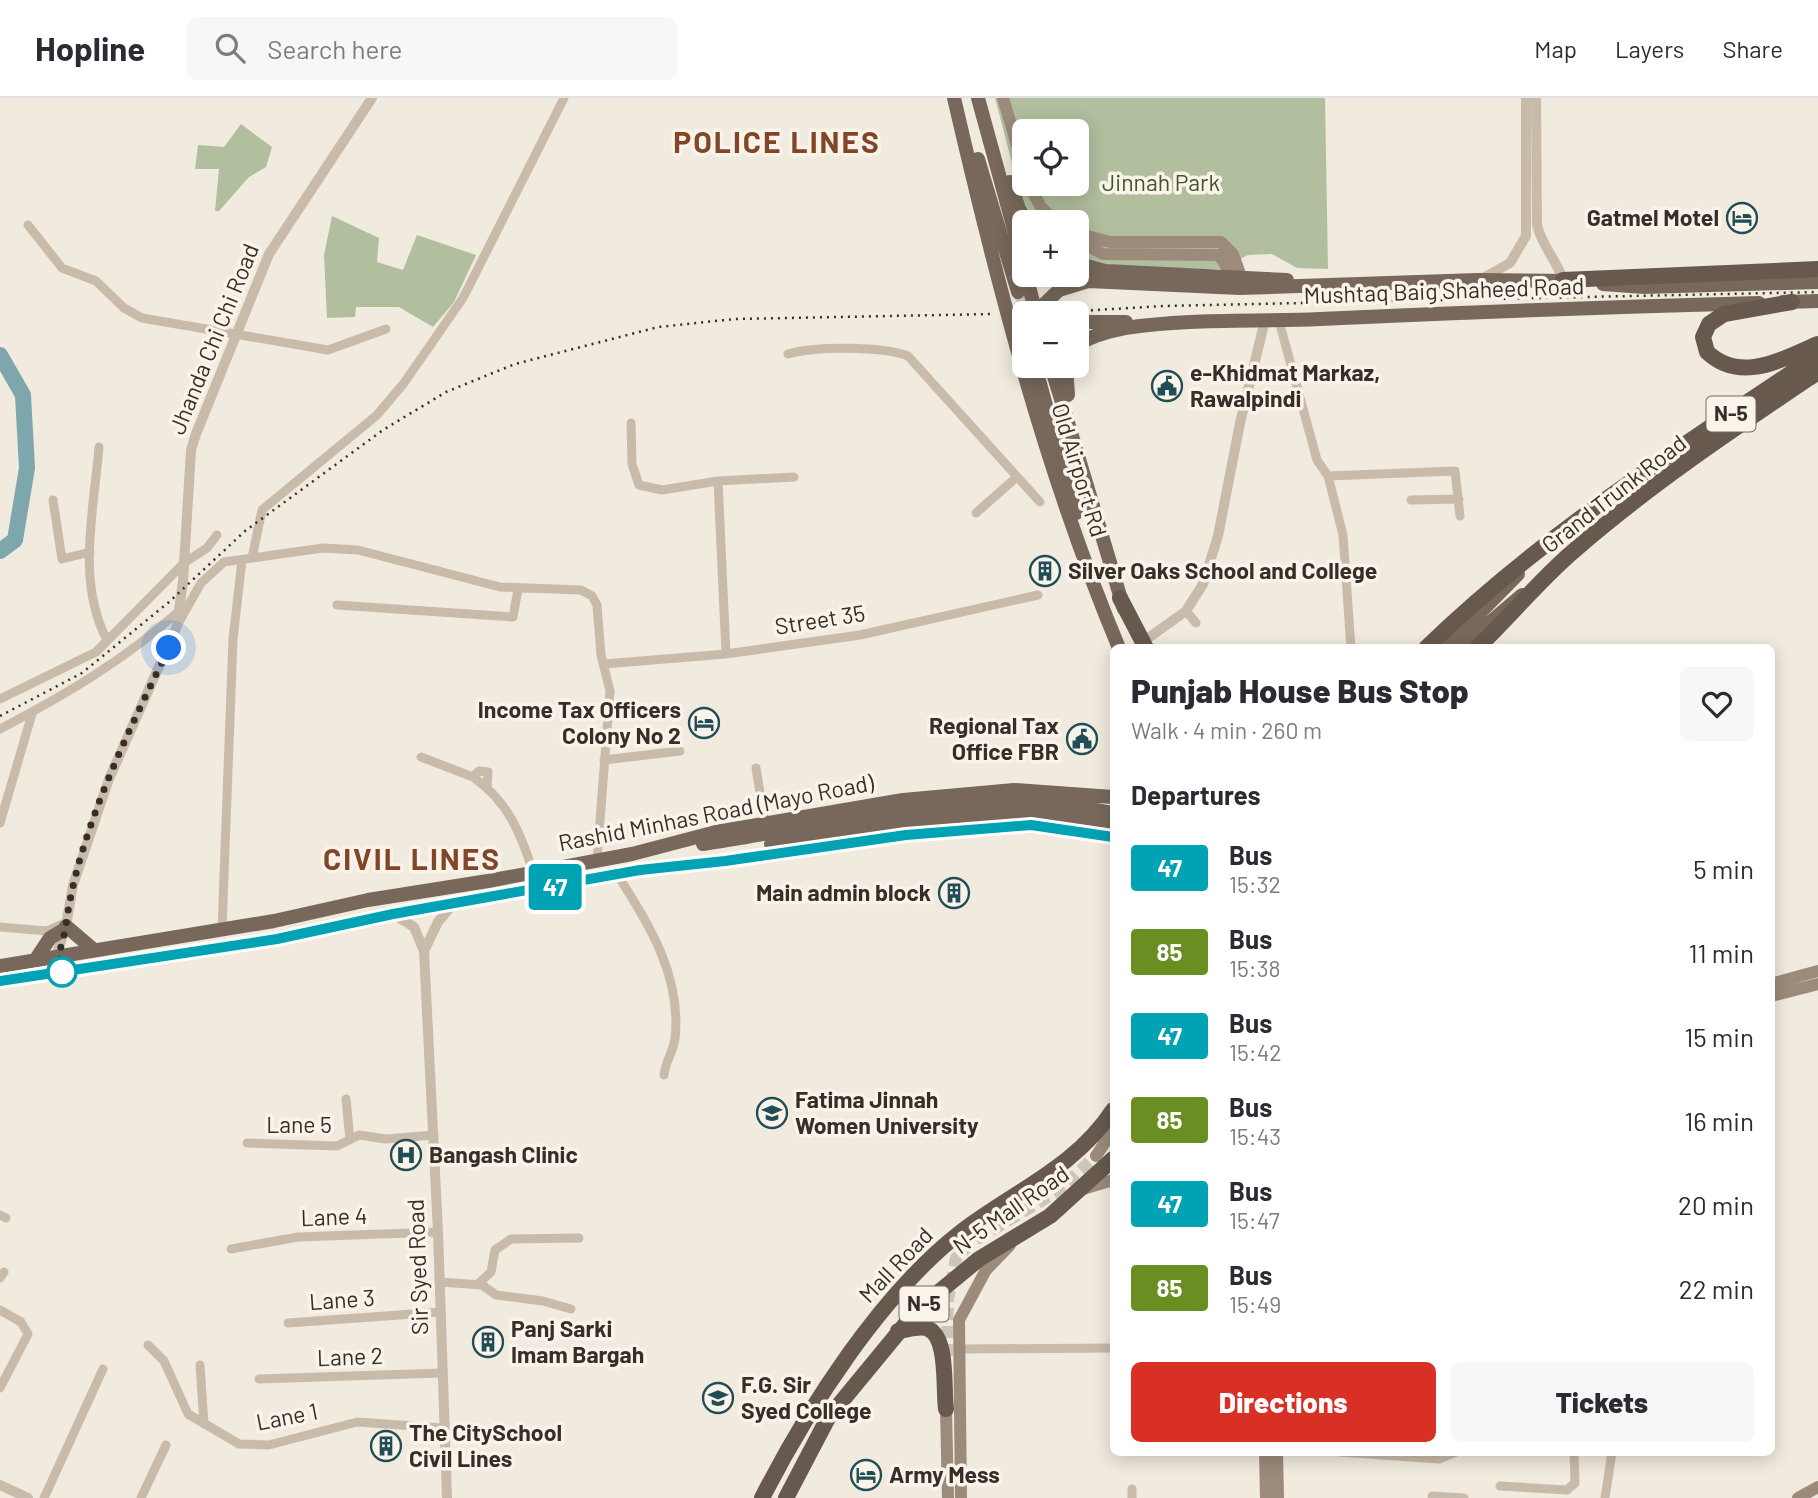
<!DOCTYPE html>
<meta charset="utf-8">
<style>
:root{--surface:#fff;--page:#f7f7f7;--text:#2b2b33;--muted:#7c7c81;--line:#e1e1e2;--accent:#d93025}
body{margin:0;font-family:Barlow,sans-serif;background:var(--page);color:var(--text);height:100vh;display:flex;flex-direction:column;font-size:26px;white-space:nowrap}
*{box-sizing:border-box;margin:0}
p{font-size:23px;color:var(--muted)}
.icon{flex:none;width:38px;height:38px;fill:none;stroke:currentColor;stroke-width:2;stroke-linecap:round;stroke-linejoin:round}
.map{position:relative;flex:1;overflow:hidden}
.sheet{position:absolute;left:1110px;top:546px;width:665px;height:812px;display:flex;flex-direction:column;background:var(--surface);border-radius:10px;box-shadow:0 4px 18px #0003}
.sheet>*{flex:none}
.badge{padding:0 14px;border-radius:5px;font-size:24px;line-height:46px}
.buttons{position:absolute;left:1012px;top:21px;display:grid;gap:14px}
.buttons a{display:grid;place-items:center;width:77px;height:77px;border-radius:10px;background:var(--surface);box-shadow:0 4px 18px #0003;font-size:35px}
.you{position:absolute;width:35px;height:35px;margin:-18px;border:5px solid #fff;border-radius:50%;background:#1a73e8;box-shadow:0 0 0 10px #1a73e833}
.map>.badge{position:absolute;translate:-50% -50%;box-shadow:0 0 0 4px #fff}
h2{padding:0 21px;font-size:26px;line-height:63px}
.round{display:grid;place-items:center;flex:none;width:74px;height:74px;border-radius:10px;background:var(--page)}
.overview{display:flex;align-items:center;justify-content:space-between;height:119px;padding:0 21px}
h1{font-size:33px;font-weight:800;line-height:52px}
.primary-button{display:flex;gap:14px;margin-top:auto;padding:14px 21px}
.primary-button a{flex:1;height:80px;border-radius:10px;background:var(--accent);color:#fff;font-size:28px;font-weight:800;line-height:80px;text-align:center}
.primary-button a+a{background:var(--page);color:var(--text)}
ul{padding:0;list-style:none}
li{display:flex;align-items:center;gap:21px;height:84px;padding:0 21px}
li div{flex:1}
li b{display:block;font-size:26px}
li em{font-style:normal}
li .badge{min-width:77px;font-weight:700;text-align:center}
header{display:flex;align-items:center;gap:42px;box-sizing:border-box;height:98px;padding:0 35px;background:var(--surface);border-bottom:2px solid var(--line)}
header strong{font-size:33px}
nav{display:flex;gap:38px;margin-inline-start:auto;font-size:24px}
.search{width:490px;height:63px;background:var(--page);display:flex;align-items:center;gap:18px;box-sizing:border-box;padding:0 24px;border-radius:10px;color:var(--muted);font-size:26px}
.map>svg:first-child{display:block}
.green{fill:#b1bf9e;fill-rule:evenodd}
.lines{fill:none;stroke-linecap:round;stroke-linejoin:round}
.river{stroke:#7ea6ad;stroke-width:16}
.secondary-tunnel{stroke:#ccc5ba;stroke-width:12;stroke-dasharray:12 6;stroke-linecap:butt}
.primary-tunnel{stroke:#ccc5ba;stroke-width:14;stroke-dasharray:14 7;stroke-linecap:butt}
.minor{stroke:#c9bbaa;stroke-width:9}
.tertiary{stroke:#c9bbaa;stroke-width:10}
.secondary{stroke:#9c8b7b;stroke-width:12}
.primary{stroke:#77685b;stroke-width:14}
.trunk{stroke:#67594e;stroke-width:16}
.rail{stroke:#362f29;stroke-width:2.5;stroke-dasharray:2 5;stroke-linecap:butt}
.line-casing{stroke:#fff;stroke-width:16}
.line{stroke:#00a3b4;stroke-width:10}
.walk{stroke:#362f29;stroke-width:7;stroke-dasharray:0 12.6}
.stop-dot{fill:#fff;stroke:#00a3b4;stroke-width:3.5}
.labels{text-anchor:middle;stroke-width:7;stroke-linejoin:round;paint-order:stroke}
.shield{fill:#f9f3ea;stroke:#706a63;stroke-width:2}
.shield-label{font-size:21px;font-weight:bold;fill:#362f29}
.park-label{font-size:23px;fill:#42532e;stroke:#f9f3ea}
.poi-label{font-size:23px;font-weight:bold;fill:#362f29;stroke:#f9f3ea;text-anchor:start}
.street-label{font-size:23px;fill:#362f29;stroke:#f9f3ea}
.district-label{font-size:30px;font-weight:bold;letter-spacing:2px;fill:#814627;stroke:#f9f3ea}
</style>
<header>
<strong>Hopline</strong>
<div class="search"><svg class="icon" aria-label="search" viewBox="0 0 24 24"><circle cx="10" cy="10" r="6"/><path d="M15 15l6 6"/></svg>Search here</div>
<nav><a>Map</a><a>Layers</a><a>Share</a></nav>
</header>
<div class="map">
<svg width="1818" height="1400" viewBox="0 0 1818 1400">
<rect width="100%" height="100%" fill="#f1eade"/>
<path class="green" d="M995,0H1325L1328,171L1297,170L1272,156L1248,157L1221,171L1114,170L1090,165L1076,156V124H1038L1022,103ZM1024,33H1076V86H1024Z
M241,26L272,49L266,69L249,79L219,113H215L219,71H195L198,47L224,49Z
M332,118L379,140L377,164L403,172L417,137L476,157L454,204L433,229L399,209H356L355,219L327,220L324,157Z"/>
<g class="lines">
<path class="river" d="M0,257L23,297L27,370L15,442L0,453"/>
<path class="secondary-tunnel" d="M947,1258L948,1202L956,1160L972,1144L1058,1093L1096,1058"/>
<path class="primary-tunnel" d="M1018,194L1036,215"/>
<path class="minor" d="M28,127L62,170L96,183L124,210L142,220L328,252L386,231
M1279,223L1317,362L1328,378L1343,437L1351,550
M788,256C816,248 881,248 908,258L1040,404
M631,325L632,366L639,387L662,392L718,383L794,379
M99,349C94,412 76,483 107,542
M1328,378L1455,373L1460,418
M718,383L726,556
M53,402L62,461L90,454
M1411,402L1459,401
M976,415L1017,379
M252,460L262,412L377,317L404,285L463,200L564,0
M337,507L513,519L518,491
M1186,513L1196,525
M179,524L201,485L224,464L323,450L358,452L500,489L581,492L592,498L597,507L601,557L610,593L597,762
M604,566L726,556L860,537L1038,497
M0,601L96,554L184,465L207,450L217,437
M0,631C65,597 125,562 180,512
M421,659L473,679
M604,662L680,653
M756,670L765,725
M487,689L488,674L479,673L473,679C508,703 521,736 533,774
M0,725L32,616
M617,776C649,827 682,878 675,941C673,954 665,965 664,977
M0,829L47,833L60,827
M222,830L233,541L242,462
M346,1001L350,1042
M247,1045L337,1048L359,1037L386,1041L434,1037
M0,1117L6,1120
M231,1151L298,1139L438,1134
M0,1180L4,1174
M440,1184L482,1187L496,1197L543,1203L571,1211
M478,1186L491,1174L495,1152L511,1141L579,1140
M0,1212L21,1224L28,1236L0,1290
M288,1225L441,1214
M148,1247L164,1263L188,1316L239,1346L269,1347L357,1324L443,1330
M959,1251L1113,1250
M200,1267L204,1326
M259,1281L442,1275
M1339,1354L1439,1361L1456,1354
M1500,1388L1567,1392L1575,1385L1574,1354
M1432,1398L1464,1400
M44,1400L103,1271
M141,1400L166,1347
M1132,1400V1391
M1605,1400L1612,1354"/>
<path class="tertiary" d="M1536,0L1537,127C1542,149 1557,162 1563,182
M1483,180L1510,165L1526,138V0
M1144,543L1186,513L1203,486L1218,438L1240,325L1265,222
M393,816L414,829L424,853L438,1134L447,1400
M424,853L438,824L454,805
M55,861L66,828L73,787L109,681L177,528L183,483L191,352L196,336L269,156L372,0
M0,1387L28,1400"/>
<path class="secondary" d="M1003,0L1024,70
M1028,86L1041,109L1056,124
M1076,135L1110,144H1221L1233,156L1241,179
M1076,141L1103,156L1219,157L1228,171L1223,179
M1771,886L1818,873
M1771,898L1818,886
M1096,1058L1113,1032
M1083,1091L1113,1082
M946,1311L948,1400
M1265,1354L1266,1400
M1277,1354L1278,1400
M961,1400L959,1222L986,1172L1010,1147
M1798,1400L1818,1389"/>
<path class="primary" d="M954,0C997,186 1045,373 1119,550
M978,0L1024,168
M978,61L1018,194
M1010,84L1019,111L1028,124
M1076,165L1105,173L1287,182
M1026,177L1036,215
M1603,186L1644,189L1818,184
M1783,204L1818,203
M1035,215L1059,192L1088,183L1240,190L1477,182L1572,183
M1076,224H1126
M1076,249C1088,238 1109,233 1125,230C1190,220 1255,224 1320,221C1467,214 1613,209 1759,205
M1035,268L1076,415
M1051,268L1124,511
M1066,268L1068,297
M1445,550L1518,476
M1460,550L1522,497
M703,746C837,726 978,686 1113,715
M771,746C884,728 999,701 1113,726
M66,828L94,852
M36,861L50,840L65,831
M0,868L274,823L368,802L488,783L632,756L716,734L903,702L1014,692L1113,699
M0,883L277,841L393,816L640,772L725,763L869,741L1003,727L1054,729L1113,739"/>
<path class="trunk" d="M1563,182L1818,171
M1792,204L1724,216L1709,226L1703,239L1707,254C1741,286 1782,261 1818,246
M1120,500L1146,550
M1426,550C1544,435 1683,348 1818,257
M1477,550C1511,518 1540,481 1576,451C1651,386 1735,330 1818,274
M898,1233C906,1232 918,1228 926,1230C949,1236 943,1291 946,1311
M762,1400C808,1310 881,1196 961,1134C1013,1094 1076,1069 1113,1012
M786,1400L828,1320L917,1212L979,1161L1050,1118L1113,1061"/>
<path class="rail" d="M1063,214L1163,208L1818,194
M0,618L82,575L169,504L245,433L383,332L446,294L515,266L658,229L735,221L993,216"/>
</g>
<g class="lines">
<g class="line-casing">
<path id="line" d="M0,883L277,841L393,816L640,772L725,763L906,737L1031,727L1113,739"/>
</g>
<use href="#line" class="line"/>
<path class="walk" d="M62,874C56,852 63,848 66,827C78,734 128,634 169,550"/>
</g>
<defs>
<g id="hotel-ring" transform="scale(1.575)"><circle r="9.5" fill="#f9f3ea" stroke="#214d56" stroke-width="1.5"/><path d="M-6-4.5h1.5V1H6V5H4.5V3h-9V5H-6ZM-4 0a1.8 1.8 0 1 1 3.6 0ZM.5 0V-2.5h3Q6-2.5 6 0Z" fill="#214d56"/></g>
<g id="civic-ring" transform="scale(1.575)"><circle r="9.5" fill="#f9f3ea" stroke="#214d56" stroke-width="1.5"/><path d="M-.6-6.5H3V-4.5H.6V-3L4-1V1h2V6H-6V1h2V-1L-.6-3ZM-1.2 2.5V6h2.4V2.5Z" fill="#214d56"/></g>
<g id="building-ring" transform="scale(1.575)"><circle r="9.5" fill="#f9f3ea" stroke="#214d56" stroke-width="1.5"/><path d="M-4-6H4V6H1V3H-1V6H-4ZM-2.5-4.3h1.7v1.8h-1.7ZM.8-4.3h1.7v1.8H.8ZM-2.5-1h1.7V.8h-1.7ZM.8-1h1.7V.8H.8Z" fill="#214d56"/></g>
<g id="university-ring" transform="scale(1.575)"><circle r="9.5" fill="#f9f3ea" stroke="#214d56" stroke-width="1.5"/><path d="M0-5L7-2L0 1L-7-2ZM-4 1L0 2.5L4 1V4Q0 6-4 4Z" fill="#214d56"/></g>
<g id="hospital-ring" transform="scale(1.575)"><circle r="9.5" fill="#f9f3ea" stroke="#214d56" stroke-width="1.5"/><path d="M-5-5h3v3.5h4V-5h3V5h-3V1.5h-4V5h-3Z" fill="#214d56"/></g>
</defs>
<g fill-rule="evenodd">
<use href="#hotel-ring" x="1742" y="120"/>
<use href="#civic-ring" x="1167" y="288"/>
<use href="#building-ring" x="1045" y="473"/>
<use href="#hotel-ring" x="704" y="625"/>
<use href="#civic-ring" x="1082" y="641"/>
<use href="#building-ring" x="954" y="795"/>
<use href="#university-ring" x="772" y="1015"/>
<use href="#hospital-ring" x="406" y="1057"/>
<use href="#building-ring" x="488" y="1244"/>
<use href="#university-ring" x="718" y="1300"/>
<use href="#building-ring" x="386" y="1348"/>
<use href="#hotel-ring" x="866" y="1377"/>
</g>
<circle class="stop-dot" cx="62" cy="874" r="14"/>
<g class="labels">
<g class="shield">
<rect x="1706.5" y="298.5" width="49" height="35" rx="5"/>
<rect x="899.5" y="1188.5" width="49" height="35" rx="5"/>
</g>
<g class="shield-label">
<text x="1731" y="323">N-5</text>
<text x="924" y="1213">N-5</text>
</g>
<g class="park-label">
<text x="1161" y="93">Jinnah Park</text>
</g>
<g class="poi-label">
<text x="1719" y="128" text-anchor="end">Gatmel Motel</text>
<text x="1190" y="283">e-Khidmat Markaz,<tspan x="1190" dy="26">Rawalpindi</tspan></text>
<text x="1068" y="481">Silver Oaks School and College</text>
<text x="681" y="620" text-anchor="end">Income Tax Officers<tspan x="681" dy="26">Colony No 2</tspan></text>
<text x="1059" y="636" text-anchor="end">Regional Tax<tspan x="1059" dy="26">Office FBR</tspan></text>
<text x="931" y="803" text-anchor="end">Main admin block</text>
<text x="795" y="1010">Fatima Jinnah<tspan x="795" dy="26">Women University</tspan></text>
<text x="429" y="1065">Bangash Clinic</text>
<text x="511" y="1239">Panj Sarki<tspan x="511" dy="26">Imam Bargah</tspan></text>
<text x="741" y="1295">F.G. Sir<tspan x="741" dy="26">Syed College</tspan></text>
<text x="409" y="1343">The CitySchool<tspan x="409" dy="26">Civil Lines</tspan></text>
<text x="889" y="1385">Army Mess</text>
</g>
<g class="street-label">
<text transform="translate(1444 193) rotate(-2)" y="8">Mushtaq Baig Shaheed Road</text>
<text transform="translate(214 241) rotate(-68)" y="8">Jhanda Chi Chi Road</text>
<text transform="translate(1079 372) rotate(73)" y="8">Old Airport Rd</text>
<text transform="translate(1614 396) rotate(-38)" y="8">Grand Trunk Road</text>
<text transform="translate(820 522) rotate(-9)" y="8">Street 35</text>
<text transform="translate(716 715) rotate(-11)" y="8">Rashid Minhas Road (Mayo Road)</text>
<text x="299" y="1035">Lane 5</text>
<text transform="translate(1011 1112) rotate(-35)" y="8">N-5 Mall Road</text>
<text transform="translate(334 1119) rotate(-2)" y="8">Lane 4</text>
<text transform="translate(896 1167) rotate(-46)" y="8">Mall Road</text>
<text transform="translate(418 1169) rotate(-92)" y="8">Sir Syed Road</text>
<text transform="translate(342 1202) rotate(-4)" y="8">Lane 3</text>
<text transform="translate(350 1259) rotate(-2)" y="8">Lane 2</text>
<text transform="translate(287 1319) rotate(-11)" y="8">Lane 1</text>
</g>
<g class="district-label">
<text x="777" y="55">POLICE LINES</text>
<text x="412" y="772">CIVIL LINES</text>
</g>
</g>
</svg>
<div class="buttons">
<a><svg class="icon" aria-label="locate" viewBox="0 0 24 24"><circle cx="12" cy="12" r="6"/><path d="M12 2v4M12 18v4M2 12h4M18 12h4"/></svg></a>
<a>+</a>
<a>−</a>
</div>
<div class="you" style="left:169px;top:550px"></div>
<b class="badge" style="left:555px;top:789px;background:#00a3b4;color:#fff">47</b>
<section class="sheet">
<div class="overview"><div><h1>Punjab House Bus Stop</h1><p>Walk · 4 min · 260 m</p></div><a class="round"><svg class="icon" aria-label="heart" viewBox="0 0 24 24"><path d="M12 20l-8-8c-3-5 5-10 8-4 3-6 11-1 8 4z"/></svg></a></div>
<h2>Departures</h2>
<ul>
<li><span class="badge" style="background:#00a3b4;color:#fff">47</span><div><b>Bus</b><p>15:32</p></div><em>5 min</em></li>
<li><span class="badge" style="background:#6b8e23;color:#fff">85</span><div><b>Bus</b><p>15:38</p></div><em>11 min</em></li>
<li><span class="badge" style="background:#00a3b4;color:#fff">47</span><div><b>Bus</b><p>15:42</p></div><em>15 min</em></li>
<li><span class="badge" style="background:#6b8e23;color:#fff">85</span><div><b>Bus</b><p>15:43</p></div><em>16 min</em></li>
<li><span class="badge" style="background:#00a3b4;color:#fff">47</span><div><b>Bus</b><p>15:47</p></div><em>20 min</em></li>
<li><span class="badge" style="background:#6b8e23;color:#fff">85</span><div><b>Bus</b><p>15:49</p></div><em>22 min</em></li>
</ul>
<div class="primary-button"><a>Directions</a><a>Tickets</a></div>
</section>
</div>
